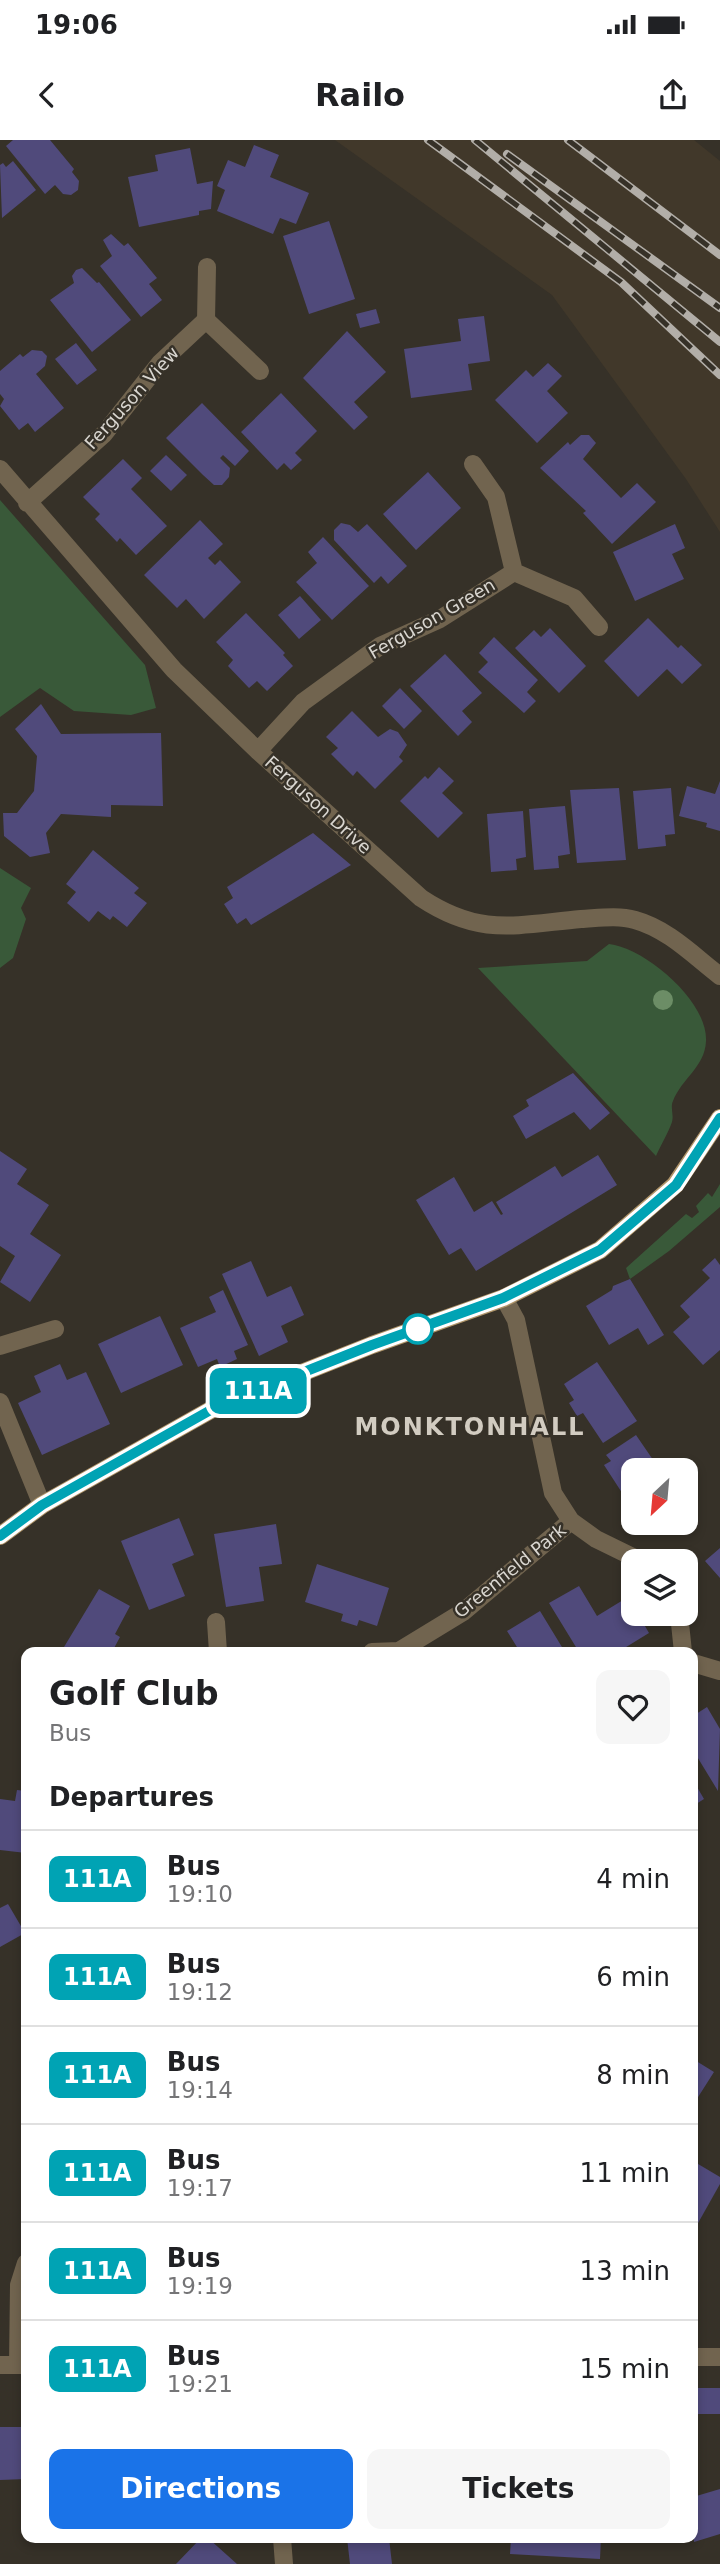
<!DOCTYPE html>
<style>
:root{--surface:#fff;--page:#f6f6f6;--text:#202124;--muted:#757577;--line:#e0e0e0;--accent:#1a73e8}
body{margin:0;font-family:"DejaVu Sans",sans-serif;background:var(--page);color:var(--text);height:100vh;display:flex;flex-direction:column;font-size:26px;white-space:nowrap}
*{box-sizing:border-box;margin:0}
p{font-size:23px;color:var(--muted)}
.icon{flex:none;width:38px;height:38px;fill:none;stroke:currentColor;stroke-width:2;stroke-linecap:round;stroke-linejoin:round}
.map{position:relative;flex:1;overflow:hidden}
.sheet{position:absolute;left:21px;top:1507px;width:677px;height:896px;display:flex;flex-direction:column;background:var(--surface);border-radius:14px;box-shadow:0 4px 10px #0003}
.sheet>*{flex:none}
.badge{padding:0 14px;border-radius:10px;font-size:24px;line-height:46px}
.needle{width:46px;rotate:206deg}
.buttons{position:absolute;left:621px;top:1318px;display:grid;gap:14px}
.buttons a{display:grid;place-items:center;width:77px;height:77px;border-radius:14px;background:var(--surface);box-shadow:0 4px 10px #0003;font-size:35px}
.map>.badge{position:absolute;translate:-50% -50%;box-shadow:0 0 0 4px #fff}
h2{padding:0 28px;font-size:26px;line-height:63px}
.round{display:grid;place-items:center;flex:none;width:74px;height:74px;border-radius:14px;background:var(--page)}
.summary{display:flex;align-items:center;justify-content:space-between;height:119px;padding:0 28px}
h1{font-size:33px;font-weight:700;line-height:52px}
.action{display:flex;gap:14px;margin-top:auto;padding:14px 28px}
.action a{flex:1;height:80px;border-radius:14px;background:var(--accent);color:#fff;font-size:28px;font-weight:700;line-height:80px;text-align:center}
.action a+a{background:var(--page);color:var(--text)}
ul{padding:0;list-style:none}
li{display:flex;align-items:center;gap:21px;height:98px;padding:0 28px;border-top:2px solid var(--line)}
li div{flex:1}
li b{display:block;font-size:26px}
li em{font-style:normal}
li .badge{min-width:77px;font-weight:700;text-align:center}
.status{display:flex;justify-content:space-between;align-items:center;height:49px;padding:0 35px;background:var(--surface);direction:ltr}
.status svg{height:19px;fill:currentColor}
header{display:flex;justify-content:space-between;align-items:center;height:91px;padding:0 28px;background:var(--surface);font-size:32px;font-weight:700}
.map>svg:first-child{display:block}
.built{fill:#41382a}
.green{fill:#395939}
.building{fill:#504a7b}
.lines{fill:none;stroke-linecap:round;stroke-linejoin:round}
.minor{stroke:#71644f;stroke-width:18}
.major{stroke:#af9469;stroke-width:18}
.rail-casing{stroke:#b2aea8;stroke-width:8}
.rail{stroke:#363128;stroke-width:5;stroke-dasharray:16;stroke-linecap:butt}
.tree{fill:#6c8d66}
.line-casing{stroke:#fff;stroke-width:16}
.line{stroke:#00a3b4;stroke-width:10}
.stop-dot{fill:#fff;stroke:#00a3b4;stroke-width:3.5}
.labels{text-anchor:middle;stroke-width:5;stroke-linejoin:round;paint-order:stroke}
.street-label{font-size:18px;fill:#d9d6d0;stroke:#363128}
.district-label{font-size:24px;font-weight:bold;letter-spacing:2px;fill:#d2ccc1;stroke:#363128}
</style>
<div class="status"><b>19:06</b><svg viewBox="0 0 49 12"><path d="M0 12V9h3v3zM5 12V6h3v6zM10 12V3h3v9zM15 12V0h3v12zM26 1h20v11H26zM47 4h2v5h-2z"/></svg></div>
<header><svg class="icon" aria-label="back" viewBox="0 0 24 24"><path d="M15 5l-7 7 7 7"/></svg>Railo<svg class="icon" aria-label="share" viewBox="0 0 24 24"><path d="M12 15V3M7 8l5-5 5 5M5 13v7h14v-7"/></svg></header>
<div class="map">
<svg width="720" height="2424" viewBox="0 0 720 2424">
<rect width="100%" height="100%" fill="#363128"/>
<path class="built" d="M335,0H694L720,21V392L686,339L552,155Z"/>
<path class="green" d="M0,360L145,525L156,568L131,575L74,571L40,548L0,577Z
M0,728L31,748L21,768L26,779L13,818L0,828Z
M609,804C645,808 708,861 706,901C705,927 682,938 673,961C670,967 674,975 672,982C668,993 661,1005 656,1016L478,828L587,821Z
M720,1044V1067L669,1111L630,1139L626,1128L686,1074L692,1078L699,1072L696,1066L708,1053L712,1057Z"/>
<path class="building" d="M13,0H50L74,29L72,32L79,41L78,50L71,55L63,54L55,45L45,54L6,6Z
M254,5L279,15L270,37L309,53L296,84L280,78L273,94L217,71L225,50L217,46L228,20L245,27Z
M190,8L197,44L213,41L211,69L199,71V75L139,87L128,37L158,31L155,15Z
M13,21L36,50L2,78L0,25L3,23L6,27Z
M329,81L355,159L309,174L283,96Z
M111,94L124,106L128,103L157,138L149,144L162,160L141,177L100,126L112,116L103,100Z
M82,128L97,143L99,142L131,180L92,212L50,160L74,143L72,136L76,130Z
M376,169L380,183L360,188L356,174Z
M484,176L490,221L468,224L472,250L411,258L404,209L461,201L458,179Z
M347,191L386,232L354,262L368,277L354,290L303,238Z
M76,203L97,230L77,245L55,219Z
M32,210L42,211L47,216L45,226L36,234L64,268L35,292L28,283L19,290L0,266L4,259L0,254V231L20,214L23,217Z
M548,223L562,236L547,251L568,273L537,303L495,260L526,230L533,237Z
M281,253L317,291L295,313L302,320L291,330L284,323L277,330L241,292Z
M202,263L249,311L235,326L223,315L220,318L230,328L229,337L222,345H214L203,335L166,298Z
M581,295H589L596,303L583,319L621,358L637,343L656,362L612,404L583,373L586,371L540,328L568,302L570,305Z
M166,315L187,335L171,351L150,331Z
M123,319L142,338L131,349L167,386L136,415L120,398L117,402L95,379L100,374L83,357Z
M428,332L461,368L416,410L383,374Z
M200,380L223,404L208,418L215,425L220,420L241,442L204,479L186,459L177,468L144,435Z
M341,383L350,385L358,392L367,384L407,426L388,444L381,436L374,443L334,400V390Z
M675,384L685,408L672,414L684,439L635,461L613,412Z
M323,397L369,446L332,480L296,442L317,423L308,412Z
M300,456L321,480L299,499L278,475Z
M246,473L285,513L283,515L293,526L267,551L257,541L249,548L228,526L233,520L216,502Z
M648,478L678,508L681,505L702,525L682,544L667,529L638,557L604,521Z
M550,488L586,526L559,553L515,508L534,490L541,497Z
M494,497L538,540L527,552L536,561L524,573L478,532L488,522L479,513Z
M445,514L482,553L462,571L472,582L458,596L410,546Z
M400,548L422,571L404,589L382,566Z
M41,564L61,594L161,593L163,666L111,665V677L61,674L46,693L50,713L30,717L4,696L3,673H17L34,651L37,616L15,589Z
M352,571L378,597L390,589L398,592L407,605L399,617L403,621L375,649L357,631L353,636L331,614L338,608L326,597Z
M439,627L454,641L442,653L463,673L438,698L400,661L425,636L428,639Z
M720,641V691L706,687L707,683L679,676L687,646L715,654Z
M619,648L626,720L577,723L570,650Z
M671,648L675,694L665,695L666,706L638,709L633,651Z
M565,666L570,714L558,716L559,728L534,730L529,669Z
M523,671L526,717L516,719L517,730L491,732L487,674Z
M313,693L351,725L251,785L246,778L237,784L224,764L233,758L227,747Z
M93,710L139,748L134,753L147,763L127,787L113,776L110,780L98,771L89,782L67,763L76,752L66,744Z
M573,933L610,973L590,990L574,972L526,999L513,976L529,966L526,960Z
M0,1011L27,1029L17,1044L49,1065L30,1094L61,1115L30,1162L0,1142L15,1116L0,1106Z
M598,1015L617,1045L476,1131L461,1108L449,1115L416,1060L454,1037L474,1072L492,1061L501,1075L503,1074L496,1062L555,1026L562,1037Z
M715,1118L720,1125V1210L703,1225L673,1192L690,1177L680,1166L710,1138L702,1130Z
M251,1121L267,1157L291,1146L304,1175L281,1186L288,1202L259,1216L222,1134Z
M630,1139L664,1195L648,1205L638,1188L609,1205L586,1166L612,1150L613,1146Z
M223,1150L248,1205L234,1211L237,1219L220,1227L217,1219L198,1227L180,1188L216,1172L209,1157Z
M160,1176L183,1225L121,1253L98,1204Z
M597,1222L637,1281L603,1303L583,1273L577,1276L569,1263L574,1260L564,1244Z
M60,1224L67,1240L86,1232L110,1284L42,1315L18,1263L41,1252L34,1236Z
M636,1295L660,1330H634V1358L628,1362L604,1325L611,1321L606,1315Z
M179,1378L194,1415L172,1424L185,1456L149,1470L121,1401Z
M276,1384L282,1424L259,1427L264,1461L226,1467L214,1394Z
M720,1408V1438L705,1421Z
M317,1424L389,1448L377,1486L359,1480L357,1486L341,1481L343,1474L305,1462Z
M579,1446L597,1476L628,1457L634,1474H638L649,1493L618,1512H579L549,1463Z
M99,1449L130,1466L115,1494L120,1497L112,1512H61Z
M540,1471L565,1512H520L507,1491Z
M707,1567L720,1589L718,1651L693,1610V1576Z
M693,1640L704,1659L693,1666Z
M17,1650L26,1651V1713L0,1710V1659L15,1661Z
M8,1764L25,1793L0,1807V1768Z
M693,1919L714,1932L693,1965Z
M693,2021L720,2037V2044L693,2092Z
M693,2248H720V2274H693Z
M0,2287H26V2339L0,2340Z
M720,2349V2394L694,2402L693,2357Z
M201,2398H208L237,2424H176Z
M347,2398H389L392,2424H350Z
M511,2398H601L600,2419L510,2414Z"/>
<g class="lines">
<path class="minor" d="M207,127L206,180L260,231
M473,324L496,357L514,432L574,458L599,487
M0,329L174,530L258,611L421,758C480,797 515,785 581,779C599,778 618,775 635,780C668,789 694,816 720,836
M27,363L104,294L160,223L206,180
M258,611L303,562L380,506L440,479L514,432
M504,1158L516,1180L553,1353L571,1381L596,1399L641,1421
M0,1206L55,1189
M0,1262L42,1365
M679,1474L683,1512
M216,1482L218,1512
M372,1512L399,1511L463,1472L571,1381
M693,1523L720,1531
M693,2217H720
M0,2225H26
M18,2225L19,2145L26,2123
M282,2398L284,2424"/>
<path class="major" d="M0,1396L42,1365L216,1267L372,1205L504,1158L600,1110L675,1045L720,978"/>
<g class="rail-casing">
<path id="rail" d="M428,0L621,142L720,235
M475,0L720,202
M568,0L720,115
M507,14L720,168"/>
</g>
<use href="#rail" class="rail"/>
</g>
<circle class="tree" cx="663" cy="860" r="10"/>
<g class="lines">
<g class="line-casing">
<path id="line" d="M0,1396L42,1365L216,1267L372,1205L503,1158L600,1110L676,1045L720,978"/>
</g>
<use href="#line" class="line"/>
</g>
<circle class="stop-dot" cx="418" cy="1189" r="14"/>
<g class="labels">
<g class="street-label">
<text transform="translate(132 258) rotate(-48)" y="6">Ferguson View</text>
<text transform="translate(432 479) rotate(-30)" y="6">Ferguson Green</text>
<text transform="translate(318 665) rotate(42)" y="6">Ferguson Drive</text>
<text transform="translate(510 1431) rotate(-39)" y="6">Greenfield Park</text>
</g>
<g class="district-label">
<text x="470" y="1295">MONKTONHALL</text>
</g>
</g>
</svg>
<div class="buttons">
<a><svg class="needle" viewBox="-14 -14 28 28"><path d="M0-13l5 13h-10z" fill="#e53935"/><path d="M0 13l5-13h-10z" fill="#757577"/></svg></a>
<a><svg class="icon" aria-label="layers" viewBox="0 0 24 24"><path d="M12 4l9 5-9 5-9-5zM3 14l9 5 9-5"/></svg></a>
</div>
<b class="badge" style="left:258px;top:1251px;background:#00a3b4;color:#fff">111A</b>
<section class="sheet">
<div class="summary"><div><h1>Golf Club</h1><p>Bus</p></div><a class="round"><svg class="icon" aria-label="heart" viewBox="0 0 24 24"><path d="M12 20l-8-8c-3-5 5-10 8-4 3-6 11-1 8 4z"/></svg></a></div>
<h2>Departures</h2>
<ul>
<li><span class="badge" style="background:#00a3b4;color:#fff">111A</span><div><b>Bus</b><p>19:10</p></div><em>4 min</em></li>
<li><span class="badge" style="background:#00a3b4;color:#fff">111A</span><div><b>Bus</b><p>19:12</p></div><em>6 min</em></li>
<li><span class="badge" style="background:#00a3b4;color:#fff">111A</span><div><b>Bus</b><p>19:14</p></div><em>8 min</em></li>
<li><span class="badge" style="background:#00a3b4;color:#fff">111A</span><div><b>Bus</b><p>19:17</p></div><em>11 min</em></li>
<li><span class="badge" style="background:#00a3b4;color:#fff">111A</span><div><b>Bus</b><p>19:19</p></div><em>13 min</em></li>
<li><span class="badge" style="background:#00a3b4;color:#fff">111A</span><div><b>Bus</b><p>19:21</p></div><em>15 min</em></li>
</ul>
<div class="action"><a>Directions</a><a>Tickets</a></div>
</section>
</div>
